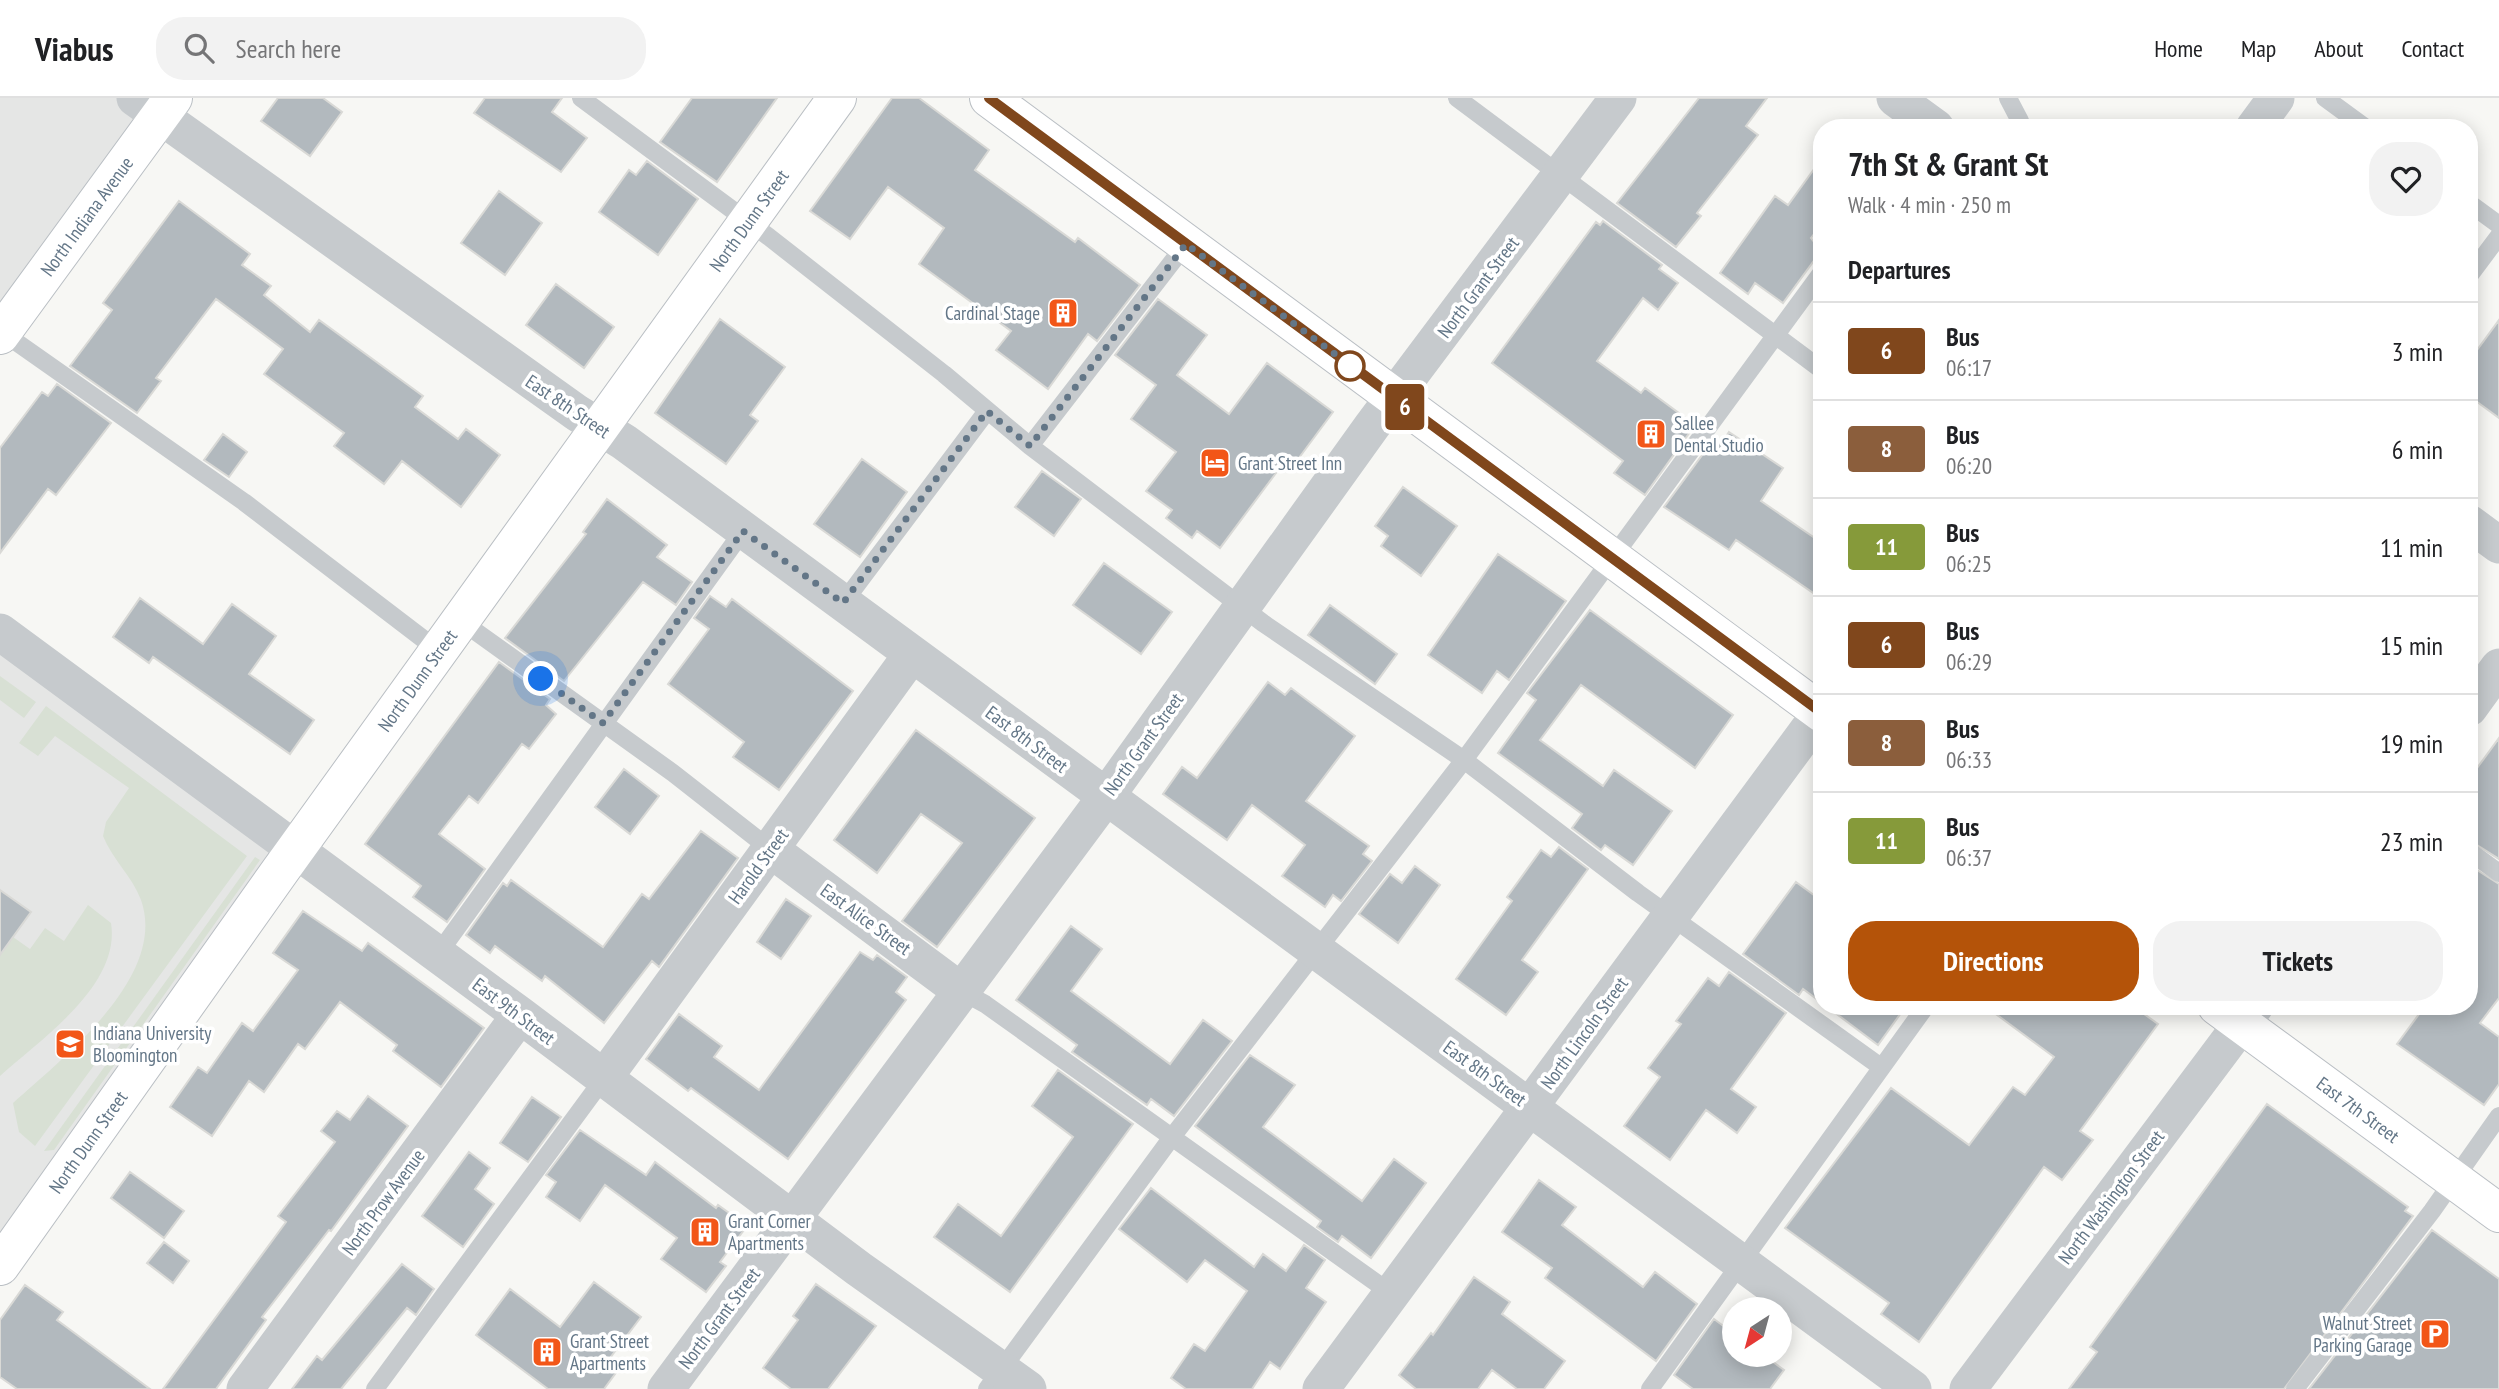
<!DOCTYPE html>
<meta charset="utf-8">
<style>
:root{--surface:#fff;--page:#f2f2f2;--text:#202124;--muted:#757577;--line:#e0e0e0;--accent:#b45309}
body{margin:0;font-family:"PT Sans Narrow",sans-serif;background:var(--page);color:var(--text);height:100vh;display:flex;flex-direction:column;font-size:26px;white-space:nowrap}
*{box-sizing:border-box;margin:0}
p{font-size:23px;color:var(--muted)}
.icon{flex:none;width:38px;height:38px;fill:none;stroke:currentColor;stroke-width:2;stroke-linecap:round;stroke-linejoin:round}
.map{position:relative;flex:1;overflow:hidden}
.sheet{position:absolute;left:1813px;top:21px;width:665px;height:896px;display:flex;flex-direction:column;background:var(--surface);border-radius:28px;box-shadow:0 4px 18px #0003}
.sheet>*{flex:none}
.badge{padding:0 14px;border-radius:5px;font-size:24px;line-height:46px}
.needle{width:46px;rotate:216deg}
.fabs{position:absolute;left:1722px;top:1199px;display:grid;gap:14px}
.fabs a{display:grid;place-items:center;width:70px;height:70px;border-radius:50%;background:var(--surface);box-shadow:0 4px 18px #0003;font-size:35px}
.you{position:absolute;width:35px;height:35px;margin:-18px;border:5px solid #fff;border-radius:50%;background:#1a73e8;box-shadow:0 0 0 10px #1a73e833}
.map>.badge{position:absolute;translate:-50% -50%;box-shadow:0 0 0 4px #fff}
h2{padding:0 35px;font-size:26px;line-height:63px}
.round{display:grid;place-items:center;flex:none;width:74px;height:74px;border-radius:28px;background:var(--page)}
.summary{display:flex;align-items:center;justify-content:space-between;height:119px;padding:0 35px}
h1{font-size:33px;font-weight:700;line-height:52px}
.action{display:flex;gap:14px;margin-top:auto;padding:14px 35px}
.action a{flex:1;height:80px;border-radius:28px;background:var(--accent);color:#fff;font-size:28px;font-weight:700;line-height:80px;text-align:center}
.action a+a{background:var(--page);color:var(--text)}
ul{padding:0;list-style:none}
li{display:flex;align-items:center;gap:21px;height:98px;padding:0 35px;border-top:2px solid var(--line)}
li div{flex:1}
li b{display:block;font-size:26px}
li em{font-style:normal}
li .badge{min-width:77px;font-weight:700;text-align:center}
header{display:flex;align-items:center;gap:42px;box-sizing:border-box;height:98px;padding:0 35px;background:var(--surface);border-bottom:2px solid var(--line)}
header strong{font-size:33px}
nav{display:flex;gap:38px;margin-inline-start:auto;font-size:24px}
.search{width:490px;height:63px;background:var(--page);display:flex;align-items:center;gap:18px;box-sizing:border-box;padding:0 24px;border-radius:28px;color:var(--muted);font-size:26px}
.map>svg:first-child{display:block}
.built{fill:#e5e6e5}
.green{fill:#d8e0d4}
.building{fill:#b2b9be;stroke:#d9d9d6;stroke-width:2}
.lines{fill:none;stroke-linecap:round;stroke-linejoin:round}
.secondary-casing{stroke:#babfc4;stroke-width:40}
.lane{stroke:#c6cacd;stroke-width:18}
.street{stroke:#c6cacd;stroke-width:37}
.secondary{stroke:#fff;stroke-width:38}
.line-casing{stroke:#fff;stroke-width:16}
.line{stroke:#80471c;stroke-width:10}
.walk{stroke:#637687;stroke-width:7;stroke-dasharray:0 12.6}
.stop-dot{fill:#fff;stroke:#80471c;stroke-width:3.5}
.labels{text-anchor:middle;stroke-width:7;stroke-linejoin:round;paint-order:stroke}
.street-label{font-size:19px;fill:#637687;stroke:#fff}
.poi-label{font-size:19px;fill:#637687;stroke:#fff;text-anchor:start}
</style>
<header>
<strong>Viabus</strong>
<div class="search"><svg class="icon" aria-label="search" viewBox="0 0 24 24"><circle cx="10" cy="10" r="6"/><path d="M15 15l6 6"/></svg>Search here</div>
<nav><a>Home</a><a>Map</a><a>About</a><a>Contact</a></nav>
</header>
<div class="map">
<svg width="2499" height="1291" viewBox="0 0 2499 1291">
<rect width="100%" height="100%" fill="#f7f7f4"/>
<path class="built" d="M0,0H158L0,220Z
M0,549L279,753L0,1139Z"/>
<path class="green" d="M0,578L36,604L24,620L0,602Z
M46,608L247,758L35,1048L19,1034L13,1005C63,960 168,878 141,802C132,778 112,761 103,738L106,724L129,690L55,638L38,658L19,645Z
M255,759L260,762L54,1052L44,1053Z
M88,807L111,825C121,887 41,941 0,978V857L13,839L30,851L45,830L64,843Z"/>
<path class="building" d="M278,0H323L342,14L310,58L261,23Z
M485,0H562L552,14L587,40L561,74L474,15Z
M692,0H777L717,84L660,44Z
M892,0H919L989,52L975,72L1075,144L1078,140L1140,187L1097,243L1088,236L1048,291L996,252L1011,233L919,166L944,130L888,89L850,141L810,113Z
M1699,0H1767L1746,28L1758,37L1697,115L1701,118L1676,149L1617,105Z
M1822,60V126L1811,140L1821,153L1783,205L1755,185L1748,196L1720,175L1775,98L1788,107Z
M647,63L698,101L658,157L599,114L629,72L636,77Z
M499,93L542,125L505,177L461,145Z
M179,103L250,156L242,167L271,188L264,197L310,234L319,222L423,298L415,309L458,341L466,331L500,357L461,409L402,363L384,386L334,348L344,335L264,276L283,251L216,201L156,280L161,283L137,315L70,268L112,212L103,205Z
M1603,123L1662,167L1659,171L1678,185L1658,212L1643,200L1597,263L1641,295L1645,290L1695,327L1645,397L1614,375L1623,363L1492,265L1596,124L1600,127Z
M556,186L614,229L584,270L526,227Z
M1158,201L1207,237L1177,277L1229,316L1267,265L1333,314L1290,372L1282,367L1220,450L1197,433L1192,440L1166,420L1172,412L1146,393L1176,354L1131,321L1156,287L1115,257Z
M720,221L785,269L750,317L758,323L726,366L655,315Z
M2499,222V320L2469,298V263Z
M57,286L111,325L56,397L48,391L0,455V350L42,294L48,298Z
M1729,334L1783,370L1761,403L1822,445V501L1736,442L1729,452L1664,409L1714,341L1721,346Z
M223,336L247,354L229,379L204,362Z
M862,361L907,394L860,459L814,426Z
M1042,373L1081,401L1054,438L1015,409Z
M1403,389L1457,428L1421,478L1381,448L1388,438L1375,428Z
M607,401L667,447L657,459L692,484L676,507L643,484L564,583L505,540L586,436L583,434Z
M1498,456L1566,503L1509,582L1497,573L1482,595L1428,557Z
M1104,465L1172,514L1141,556L1073,507Z
M710,498L726,509L732,501L853,593L779,692L733,659L744,644L668,586L709,531L694,520Z
M140,500L203,546L232,506L276,538L249,576L314,622L290,656L153,559L149,565L113,539Z
M1330,507L1397,556L1375,586L1308,537Z
M1590,512L1733,617L1695,670L1581,587L1540,642L1603,688L1614,672L1672,713L1633,767L1605,747L1601,752L1572,730L1582,716L1498,655L1536,602L1527,595Z
M499,564L550,601L546,607L556,616L529,651L522,646L478,705L469,698L439,736L485,771L447,824L413,799L421,788L365,746Z
M1268,584L1285,597L1291,590L1355,638L1306,703L1369,748L1363,756L1372,763L1341,803L1333,797L1325,809L1282,778L1305,747L1252,707L1227,742L1163,696L1182,669L1197,680Z
M916,632L1035,720L937,849L902,823L962,745L921,716L877,775L834,742Z
M2499,640V761L2469,742V681Z
M624,671L659,698L630,736L595,709Z
M701,733L738,760L659,869L652,863L604,925L545,878L542,883L495,848L490,855L466,837L503,785L507,788L511,782L603,849L642,796L649,801Z
M1559,749L1588,771L1522,862L1538,874L1506,917L1456,881L1512,803L1507,799L1541,752L1551,759Z
M2469,767L2499,786V900L2480,925L2499,939V986L2484,1007L2397,946L2425,908H2469Z
M1415,768L1440,787L1398,845L1359,816L1390,776L1402,785Z
M1796,784L1822,803V905L1803,891L1799,897L1743,856Z
M0,792L31,814L0,857Z
M786,801L811,818L781,861L757,844Z
M303,813L362,853L368,845L484,930L441,989L393,953L397,947L340,904L305,951L298,946L264,994L249,983L212,1038L170,1009L198,969L207,975L242,925L253,933L298,872L273,855Z
M1071,828L1102,851L1071,893L1170,966L1203,922L1232,943L1174,1018L1151,1001L1147,1007L1072,954L1077,947L1016,902Z
M860,854L873,862L877,857L907,879L896,894L906,902L788,1061L691,990L688,993L646,961L679,916L722,948L714,959L759,992Z
M1729,874L1786,915L1731,991L1756,1009L1737,1035L1706,1012L1670,1062L1624,1028L1660,979L1648,970L1681,926L1676,923L1708,880L1719,888Z
M1826,908H1906L1878,947Z
M1985,908H2133L2158,926L2080,1033L2093,1042L2062,1082L2044,1069L1919,1244L1881,1216L1889,1205L1785,1130L1891,990L1969,1047L2013,989L2025,997L2054,959Z
M1250,957L1295,987L1263,1029L1362,1103L1394,1061L1426,1085L1371,1160L1342,1138L1338,1144L1317,1129L1321,1123L1195,1028Z
M1058,972L1133,1026L1010,1194L934,1139L958,1106L1001,1138L1073,1039L1032,1008Z
M368,998L408,1028L331,1133L329,1132L262,1219L266,1222L216,1291H163L286,1124L278,1118L335,1044L321,1033L337,1013L350,1022Z
M532,999L561,1019L528,1064L500,1045Z
M2267,1006L2408,1109L2405,1113L2413,1118L2284,1291H2069L2097,1254L2090,1249Z
M580,1032L646,1077L655,1064L716,1110L718,1107L747,1128L720,1164L726,1168L706,1194L661,1161L677,1140L605,1087L580,1123L546,1099L556,1084L546,1077Z
M469,1054L490,1070L475,1091L494,1106L463,1149L422,1118Z
M130,1074L184,1113L164,1140L111,1100Z
M1539,1082L1576,1109L1562,1127L1643,1189L1655,1174L1697,1206L1656,1263L1545,1180L1552,1170L1502,1134Z
M1151,1090L1254,1169L1263,1156L1286,1173L1304,1147L1325,1162L1306,1190L1326,1204L1280,1271L1270,1264L1252,1291H1186L1171,1280L1194,1246L1205,1253L1247,1193L1205,1162L1187,1184L1119,1131Z
M2432,1132L2499,1181V1291H2309Z
M164,1144L189,1163L173,1185L147,1165Z
M402,1166L434,1191L416,1217L407,1210L341,1291H292L317,1258L322,1262Z
M1474,1179L1510,1204L1502,1216L1565,1263L1544,1291H1517L1492,1272L1478,1291H1416L1399,1277L1431,1235L1433,1237Z
M594,1184L641,1219L607,1264L618,1272L604,1291H548L476,1237L510,1191L560,1229Z
M816,1186L876,1228L828,1291H791L763,1270L798,1222L793,1218Z
M25,1187L63,1214L57,1222L150,1291H17L0,1279V1222Z
M1714,1221L1734,1236V1256H1762L1784,1272L1770,1291H1693L1674,1277Z"/>
<g class="lines">
<g class="secondary-casing">
<g id="secondary">
<path d="M989,0L1822,615"/>
<path id="s1" d="M0,237L173,0"/>
<path id="s2" d="M2217,908L2499,1115"/>
<path id="s3" d="M0,1168L280,773L837,0"/>
</g>
</g>
<path class="lane" d="M581,0L769,139L944,276L1030,348L1263,525L1464,662L1638,795L1881,969
M1457,0L1822,272
M2008,0L2020,23
M2325,0L2366,30
M2469,105L2499,127
M2469,178L2499,138
M2,234L244,404L439,553
M1030,348L1186,146
M843,505L987,313
M461,523L673,675L770,751
M2469,753L2499,775
M438,856L743,433
M961,893L985,906L1392,1196
M375,1291L604,980
M987,1291L1172,1039L1464,662L1822,174
M1650,1291L1926,908
M2295,1291L2432,1113L2499,1018"/>
<path class="street" d="M135,0L577,315L624,344L1913,1291
M1895,0L1936,30
M2254,30L2276,0
M2469,425L2499,447
M0,534L520,917L859,1171L1028,1291
M2469,610L2499,569
M770,751L961,893
M604,980L912,556
M245,1291L520,917
M666,1291L1105,700L1372,328L1618,0
M1321,1291L1822,613
M1968,1291L2255,908"/>
<use href="#secondary" class="secondary"/>
</g>
<g class="lines">
<g class="line-casing">
<path id="line" d="M989,0L1822,615"/>
</g>
<use href="#line" class="line"/>
<path class="walk" d="M541,581L603,625L743,433L843,505L987,313L1030,348L1186,146L1355,271L1350,268"/>
</g>
<defs>
<g id="building-square" transform="scale(1.575)"><rect x="-9" y="-9" width="18" height="18" rx="4" fill="#f25618" stroke="#fff"/><path d="M-4-6H4V6H1V3H-1V6H-4ZM-2.5-4.3h1.7v1.8h-1.7ZM.8-4.3h1.7v1.8H.8ZM-2.5-1h1.7V.8h-1.7ZM.8-1h1.7V.8H.8Z" fill="#fff"/></g>
<g id="hotel-square" transform="scale(1.575)"><rect x="-9" y="-9" width="18" height="18" rx="4" fill="#f25618" stroke="#fff"/><path d="M-6-4.5h1.5V1H6V5H4.5V3h-9V5H-6ZM-4 0a1.8 1.8 0 1 1 3.6 0ZM.5 0V-2.5h3Q6-2.5 6 0Z" fill="#fff"/></g>
<g id="university-square" transform="scale(1.575)"><rect x="-9" y="-9" width="18" height="18" rx="4" fill="#f25618" stroke="#fff"/><path d="M0-5L7-2L0 1L-7-2ZM-4 1L0 2.5L4 1V4Q0 6-4 4Z" fill="#fff"/></g>
<g id="parking-square" transform="scale(1.575)"><rect x="-9" y="-9" width="18" height="18" rx="4" fill="#f25618" stroke="#fff"/><path d="M-3.5-5.5H1a3.5 3.5 0 0 1 0 7H-1V5.5H-3.5ZM-1-3.4V-.6H.8a1.4 1.4 0 0 0 0-2.8Z" fill="#fff"/></g>
</defs>
<g fill-rule="evenodd">
<use href="#building-square" x="1063" y="215"/>
<use href="#building-square" x="1651" y="336"/>
<use href="#hotel-square" x="1215" y="365"/>
<use href="#university-square" x="70" y="946"/>
<use href="#building-square" x="705" y="1134"/>
<use href="#parking-square" x="2435" y="1236"/>
<use href="#building-square" x="547" y="1254"/>
</g>
<circle class="stop-dot" cx="1350" cy="268" r="14"/>
<g class="labels">
<g class="street-label">
<text dy="7" stroke="none"><textPath href="#s1" startOffset="147">North Indiana Avenue</textPath></text>
<text dy="7" stroke="none"><textPath href="#s3" startOffset="1286">North Dunn Street</textPath></text>
<text transform="translate(1478 189) rotate(-53)" y="7">North Grant Street</text>
<text transform="translate(568 308) rotate(34)" y="7">East 8th Street</text>
<text dy="7" stroke="none"><textPath href="#s3" startOffset="719">North Dunn Street</textPath></text>
<text transform="translate(1027 641) rotate(37)" y="7">East 8th Street</text>
<text transform="translate(1143 646) rotate(-54)" y="7">North Grant Street</text>
<text transform="translate(758 768) rotate(-54)" y="7">Harold Street</text>
<text transform="translate(866 821) rotate(36)" y="7">East Alice Street</text>
<text transform="translate(514 913) rotate(37)" y="7">East 9th Street</text>
<text transform="translate(1584 935) rotate(-54)" y="7">North Lincoln Street</text>
<text transform="translate(1485 975) rotate(36)" y="7">East 8th Street</text>
<text dy="7" stroke="none"><textPath href="#s2" startOffset="175">East 7th Street</textPath></text>
<text dy="7" stroke="none"><textPath href="#s3" startOffset="152">North Dunn Street</textPath></text>
<text transform="translate(2111 1099) rotate(-53)" y="7">North Washington Street</text>
<text transform="translate(383 1104) rotate(-54)" y="7">North Prow Avenue</text>
<text transform="translate(719 1220) rotate(-53)" y="7">North Grant Street</text>
</g>
<g class="poi-label">
<text x="1040" y="222" text-anchor="end">Cardinal Stage</text>
<text x="1674" y="332">Sallee<tspan x="1674" dy="22">Dental Studio</tspan></text>
<text x="1238" y="372">Grant Street Inn</text>
<text x="93" y="942">Indiana University<tspan x="93" dy="22">Bloomington</tspan></text>
<text x="728" y="1130">Grant Corner<tspan x="728" dy="22">Apartments</tspan></text>
<text x="2412" y="1232" text-anchor="end">Walnut Street<tspan x="2412" dy="22">Parking Garage</tspan></text>
<text x="570" y="1250">Grant Street<tspan x="570" dy="22">Apartments</tspan></text>
</g>
</g>
</svg>
<div class="fabs">
<a><svg class="needle" viewBox="-14 -14 28 28"><path d="M0-13l5 13h-10z" fill="#e53935"/><path d="M0 13l5-13h-10z" fill="#757577"/></svg></a>
</div>
<div class="you" style="left:541px;top:581px"></div>
<b class="badge" style="left:1405px;top:309px;background:#80471c;color:#fff">6</b>
<section class="sheet">
<div class="summary"><div><h1>7th St &amp; Grant St</h1><p>Walk · 4 min · 250 m</p></div><a class="round"><svg class="icon" aria-label="heart" viewBox="0 0 24 24"><path d="M12 20l-8-8c-3-5 5-10 8-4 3-6 11-1 8 4z"/></svg></a></div>
<h2>Departures</h2>
<ul>
<li><span class="badge" style="background:#80471c;color:#fff">6</span><div><b>Bus</b><p>06:17</p></div><em>3 min</em></li>
<li><span class="badge" style="background:#8b5e3c;color:#fff">8</span><div><b>Bus</b><p>06:20</p></div><em>6 min</em></li>
<li><span class="badge" style="background:#869a3a;color:#fff">11</span><div><b>Bus</b><p>06:25</p></div><em>11 min</em></li>
<li><span class="badge" style="background:#80471c;color:#fff">6</span><div><b>Bus</b><p>06:29</p></div><em>15 min</em></li>
<li><span class="badge" style="background:#8b5e3c;color:#fff">8</span><div><b>Bus</b><p>06:33</p></div><em>19 min</em></li>
<li><span class="badge" style="background:#869a3a;color:#fff">11</span><div><b>Bus</b><p>06:37</p></div><em>23 min</em></li>
</ul>
<div class="action"><a>Directions</a><a>Tickets</a></div>
</section>
</div>
